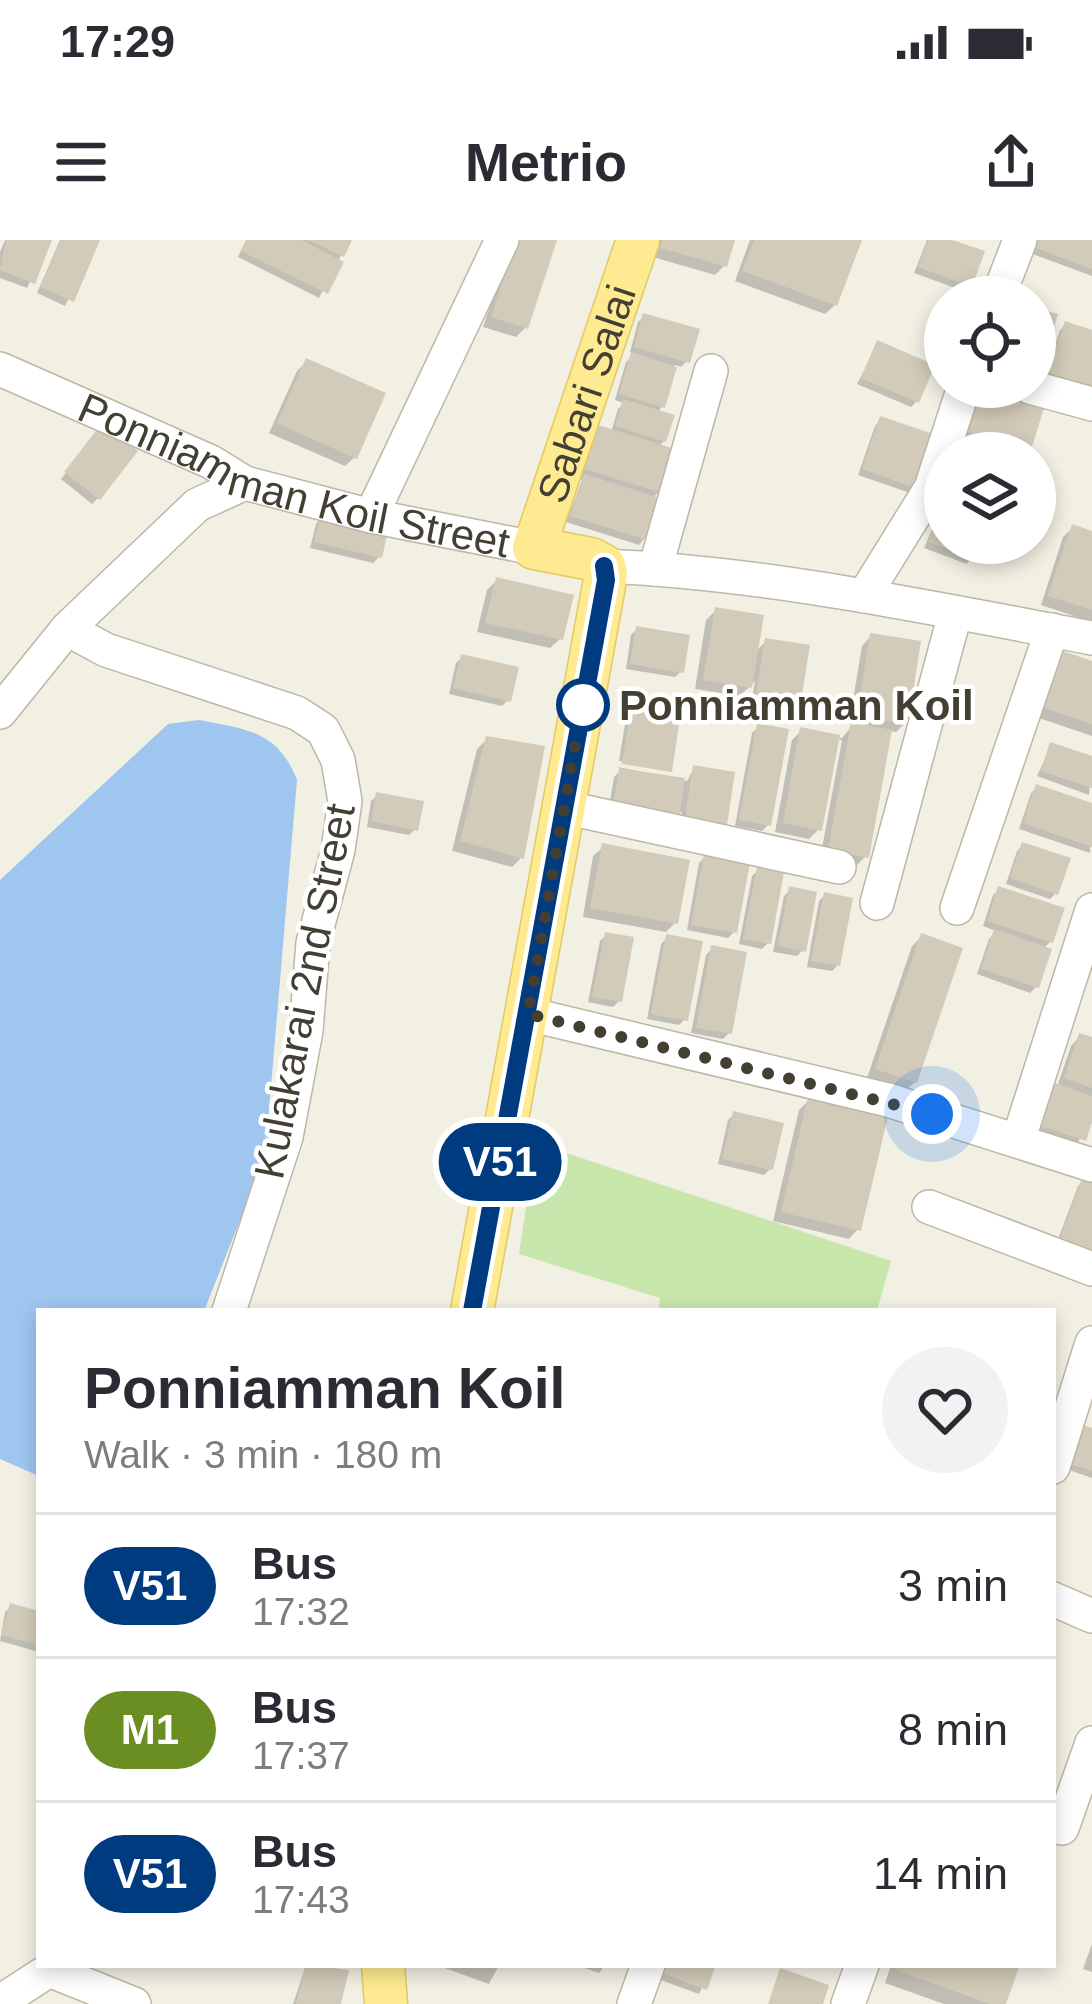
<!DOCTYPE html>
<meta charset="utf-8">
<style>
:root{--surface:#fff;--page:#f2f2f3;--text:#2b2b33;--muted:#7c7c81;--line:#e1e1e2}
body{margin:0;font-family:Helvetica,sans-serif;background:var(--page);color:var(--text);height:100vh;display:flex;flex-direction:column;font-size:45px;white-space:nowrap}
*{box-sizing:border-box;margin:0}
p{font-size:39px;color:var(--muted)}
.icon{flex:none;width:66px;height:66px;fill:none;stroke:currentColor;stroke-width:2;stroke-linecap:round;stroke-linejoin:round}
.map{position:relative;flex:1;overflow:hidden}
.details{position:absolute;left:36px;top:1068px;width:1020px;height:660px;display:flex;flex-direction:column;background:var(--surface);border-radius:0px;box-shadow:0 6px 18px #0003}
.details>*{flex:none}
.badge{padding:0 24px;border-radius:39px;font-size:42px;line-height:78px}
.tools{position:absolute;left:924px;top:36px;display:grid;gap:24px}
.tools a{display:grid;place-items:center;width:132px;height:132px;border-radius:50%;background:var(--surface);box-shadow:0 6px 18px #0003;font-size:60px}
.you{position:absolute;width:60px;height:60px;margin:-30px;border:9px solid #fff;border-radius:50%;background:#1a73e8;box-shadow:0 0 0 18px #1a73e833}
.map>.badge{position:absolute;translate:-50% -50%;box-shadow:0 0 0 6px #fff}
.round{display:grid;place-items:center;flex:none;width:126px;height:126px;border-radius:63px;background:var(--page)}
.head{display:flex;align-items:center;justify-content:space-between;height:204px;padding:0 48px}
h1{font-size:57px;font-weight:700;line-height:90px}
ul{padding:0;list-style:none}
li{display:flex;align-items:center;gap:36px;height:144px;padding:0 48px;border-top:3px solid var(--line)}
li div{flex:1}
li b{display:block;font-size:45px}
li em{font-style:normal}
li .badge{min-width:132px;font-weight:700;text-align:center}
.status{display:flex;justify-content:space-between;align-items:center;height:84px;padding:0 60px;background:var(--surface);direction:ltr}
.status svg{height:33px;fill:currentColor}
header{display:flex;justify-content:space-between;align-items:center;height:156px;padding:0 48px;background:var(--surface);font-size:54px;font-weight:700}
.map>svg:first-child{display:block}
.green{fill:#c6e6ab}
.water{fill:#9ec6ef}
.shadow{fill:#0003}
.building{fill:#d3cbb9}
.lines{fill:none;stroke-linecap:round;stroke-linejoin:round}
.minor-casing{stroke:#bdb7a6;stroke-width:36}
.major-casing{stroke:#e3c960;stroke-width:45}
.minor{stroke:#fff;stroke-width:33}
.major{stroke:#feea90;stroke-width:42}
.line-casing{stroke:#fff;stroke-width:27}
.line{stroke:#003b80;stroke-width:18}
.walk{stroke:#433f33;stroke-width:12;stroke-dasharray:0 21.6}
.stop-dot{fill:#fff;stroke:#003b80;stroke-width:6}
.labels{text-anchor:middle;stroke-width:9;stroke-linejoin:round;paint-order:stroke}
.street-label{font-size:42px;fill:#433f33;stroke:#fff}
.stop-label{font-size:42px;font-weight:bold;fill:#433f33;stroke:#fff;text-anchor:start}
</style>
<div class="status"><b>17:29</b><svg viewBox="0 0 49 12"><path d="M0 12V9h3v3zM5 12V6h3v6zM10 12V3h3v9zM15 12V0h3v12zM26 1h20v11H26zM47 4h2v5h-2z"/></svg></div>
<header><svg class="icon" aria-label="menu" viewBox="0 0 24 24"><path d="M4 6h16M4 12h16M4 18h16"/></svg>Metrio<svg class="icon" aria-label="share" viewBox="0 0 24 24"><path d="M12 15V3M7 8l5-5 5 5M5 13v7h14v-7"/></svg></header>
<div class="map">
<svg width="1092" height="1764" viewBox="0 0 1092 1764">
<rect width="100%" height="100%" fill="#f2efe3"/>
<path class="green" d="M536,903L891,1021L877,1071H658L660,1058L519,1014Z"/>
<path class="water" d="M199,480C246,489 278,491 297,540L265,917L204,1071H39V1236L0,1219V640L168,484Z"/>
<path class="shadow" d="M5,0H49L27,48L0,38V12Z
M60,0H97L65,66L37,53Z
M246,0H349L319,58L238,17Z
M512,0H554L525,88L516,97L483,87Z
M658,0H732L724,26L715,35L653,17Z
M750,0H859L835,65L825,74L735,41Z
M927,0H943L969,45L963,51L914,33Z
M1032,0H1092V36L1027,12Z
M644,76L687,121L681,127L675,125L662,167L656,173L664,201L658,207L659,252L652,258L644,299L639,305L566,282L582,240L574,237L611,192L618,169L624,163L615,160L626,122L634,114L630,112L638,82Z
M1066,84L1092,93V146L1086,152L1044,138L1060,90Z
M878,104L917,161L911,167L857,144Z
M306,122L355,217L345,226L269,193L297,131Z
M985,148L1027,211L1025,213H1009L964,198L979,154Z
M880,180L933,197L910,253L858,235L875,186Z
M97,193L98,258L92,264L61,239Z
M945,259V303H978L967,324L924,308Z
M321,278L379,317L373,323L310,308L316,284Z
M1073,287L1092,294V382L1041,365L1063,297Z
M497,340L560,399L550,408L477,392L487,350Z
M716,370L755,412L766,401L796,472L790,478L750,472L755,441L740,456L695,449L706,380Z
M637,389L681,431L675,437L626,429L631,395Z
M871,396L906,482L896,492L889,491L866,616L856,626L820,619L842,500L836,499L819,589L809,599L775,592L792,500L801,491L842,498L853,485L849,484L862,406Z
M1064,415L1092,424V496L1036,477L1054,424Z
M462,417L508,460L502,466L449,454L456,423Z
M632,472L668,529L619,521L626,478Z
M758,487L768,585L762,591L735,586L752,493Z
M487,499L521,618L512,627L452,611L477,509Z
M1051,506L1092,520L1089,555L1037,536Z
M618,527L687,541L694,528L724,584L718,590L680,584L682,571L670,583L608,573L614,537L621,530Z
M1037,547L1092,566L1090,613L1019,589L1031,553Z
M377,555L415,589L409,595L367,587L371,561Z
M1023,605L1056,653L1050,659L1006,644L1017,611Z
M603,607L676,682L666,692L583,677L593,616Z
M705,617L734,692L728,698L687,690L699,623Z
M758,630L768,703L762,709L739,704L752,636Z
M999,649L1050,702L1043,709L1036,747L1030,753L977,734L989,699L996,691L983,686L993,655Z
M790,650L803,710L797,716L773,712L784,656Z
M825,655L838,725L832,731L807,727L819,661Z
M606,695L619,761L613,767L588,762L600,701Z
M922,696L915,842L905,851L867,838L912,706Z
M667,698L685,779L679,785L647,779L661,704Z
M712,709L729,793L723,799L691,793L706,715Z
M1080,796L1092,801V872L1077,905L1028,889L1057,847L1071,806Z
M809,860L858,989L849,999L773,981L799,870Z
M734,874L770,929L764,935L718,924L728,880Z
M1084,940L1092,943L1054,1010L1078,946Z
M1092,1191V1238L1066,1229Z
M11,1367L39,1374V1412L0,1401L5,1372Z
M1092,1704V1732L1083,1729Z
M306,1725L346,1733L337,1764H293Z
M436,1725H499L489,1744Z
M576,1725H605L599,1733Z
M660,1725H713L699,1754L655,1738Z
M891,1725H1016L1003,1764H944L885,1743Z"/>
<path class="building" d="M6,0H52L35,44L0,30Z
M61,0H100L74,62L40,47Z
M247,0H301L344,22L328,54L241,11Z
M308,0H352L344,17Z
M516,0H557L528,89L491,77Z
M663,0H735L727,27L660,8Z
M754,0H862L837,66L742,31Z
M928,0H952L985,11L972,47L918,27Z
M1033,0H1092V29L1031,6Z
M1035,68L1058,74L1036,148H1035Z
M643,73L700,89L690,123L634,107Z
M1065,81L1092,90V147L1048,132Z
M877,100L935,125L919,163L861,138Z
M631,112L677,127L665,168L619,154Z
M306,118L386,153L357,219L277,183Z
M983,147L1045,165L1030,213L968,192Z
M623,159L675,175L666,202L615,186Z
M880,176L936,195L918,249L862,229Z
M102,183L138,211L100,260L64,232Z
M595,184L675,209L662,253L581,228Z
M584,234L660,258L647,300L570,276Z
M944,256L945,303H982L976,320L928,302Z
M321,275L388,291L382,318L314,302Z
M1072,284L1092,291V370L1048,356Z
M496,337L574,355L563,400L485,383Z
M715,367L764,375L752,448L703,440Z
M636,386L690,395L684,433L630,424Z
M870,393L921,401L908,484L857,475Z
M765,398L810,405L799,474L754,467Z
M1063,411L1092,421V484L1044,468Z
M461,414L519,427L511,462L453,448Z
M631,469L680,477L672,532L622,524Z
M851,482L892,490L869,618L828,610Z
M757,483L789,489L771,586L739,580Z
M800,487L840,495L822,591L783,583Z
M486,496L545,506L524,619L460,601Z
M1050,502L1092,516V548L1041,531Z
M693,525L735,532L727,585L685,578Z
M619,528L685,538L679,578L613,568Z
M1036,544L1092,563V607L1023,583Z
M376,552L424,561L418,591L371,581Z
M1022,602L1071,618L1058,655L1010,638Z
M602,603L690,620L678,684L590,668Z
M704,614L750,623L737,693L691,685Z
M757,627L784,632L771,704L743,699Z
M789,646L817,652L806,712L778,706Z
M998,646L1065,668L1053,703L987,681Z
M824,652L853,658L840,726L811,721Z
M994,689L1052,709L1039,748L981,729Z
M605,692L634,697L622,762L592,757Z
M921,693L963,708L917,843L875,829Z
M666,694L703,701L688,781L651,774Z
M711,705L747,712L732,794L696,788Z
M1079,793L1092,797V848L1064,838Z
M1046,840L1092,856V882L1086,901L1032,883Z
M808,857L888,876L861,991L781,972Z
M733,871L784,883L773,930L722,919Z
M1083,936L1092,940V1018L1058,1004Z
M1083,1185L1092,1188V1231L1070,1224Z
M10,1363L39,1371V1405L1,1395Z
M306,1725L349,1730L341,1764H296Z
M661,1725H716L707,1750L659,1732Z
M898,1725H1020L1006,1764H990L896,1730Z
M780,1728L829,1745L823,1764H768Z"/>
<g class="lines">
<g class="minor-casing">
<g id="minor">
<path d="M998,57L1020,0"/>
<path id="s1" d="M0,129L211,222L245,243L371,276L534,308"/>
<path d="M1030,147L1092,164"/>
<path d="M371,276L502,0"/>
<path d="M604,326C767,333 931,368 1092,398"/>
<path d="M655,329L711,131"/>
<path d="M864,356L931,248L964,147"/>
<path d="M67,389L106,410L297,473L323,490L338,520L345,561L338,610L313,703L306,791L286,897L229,1071"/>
<path d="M0,472L67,389L197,265L245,243"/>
<path d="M563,567L839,627"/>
<path d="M877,663L955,374"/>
<path d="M957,668L1052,390"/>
<path d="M528,774L888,860L1092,925"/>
<path d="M1018,901L1092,670"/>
<path d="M929,967L1092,1029"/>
<path d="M1053,1227L1092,1103"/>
<path d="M1053,1359L1092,1376"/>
<path d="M1062,1588L1092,1503"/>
<path d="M49,1730L134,1764"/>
<path d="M0,1762L57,1725"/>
<path d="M634,1764L648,1725"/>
<path d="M848,1764L862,1725"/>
</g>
</g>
<g class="major-casing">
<g id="major">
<path id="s2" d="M472,1071L606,334L604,326L591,319L534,308L638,0"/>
<path d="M383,1725L386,1764"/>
</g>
</g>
<use href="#minor" class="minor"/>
<use href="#major" class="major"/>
</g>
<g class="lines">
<g class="line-casing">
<path id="line" d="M472,1071L606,340L604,326"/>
</g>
<use href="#line" class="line"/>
<path class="walk" d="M583,465L584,454L528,774L932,874"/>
</g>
<circle class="stop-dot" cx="583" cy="465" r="24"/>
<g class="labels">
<g class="street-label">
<text dy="15" stroke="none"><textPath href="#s2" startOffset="993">Sabari Salai</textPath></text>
<text dy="15" stroke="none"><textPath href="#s1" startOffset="315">Ponniamman Koil Street</textPath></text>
<text transform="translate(304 751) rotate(-79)" y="15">Kulakarai 2nd Street</text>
</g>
<g class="stop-label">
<text x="619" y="480">Ponniamman Koil</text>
</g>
</g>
</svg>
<div class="tools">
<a><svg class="icon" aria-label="locate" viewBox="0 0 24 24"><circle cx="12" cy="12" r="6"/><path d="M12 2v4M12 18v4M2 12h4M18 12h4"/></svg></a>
<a><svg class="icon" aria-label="layers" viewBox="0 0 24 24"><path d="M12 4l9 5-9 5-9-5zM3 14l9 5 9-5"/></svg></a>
</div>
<div class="you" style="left:932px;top:874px"></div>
<b class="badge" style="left:500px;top:922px;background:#003b80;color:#fff">V51</b>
<section class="details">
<div class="head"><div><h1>Ponniamman Koil</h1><p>Walk · 3 min · 180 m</p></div><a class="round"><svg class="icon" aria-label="heart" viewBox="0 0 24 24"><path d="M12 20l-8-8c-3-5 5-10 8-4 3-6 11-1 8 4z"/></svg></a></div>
<ul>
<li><span class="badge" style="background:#003b80;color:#fff">V51</span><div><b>Bus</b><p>17:32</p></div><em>3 min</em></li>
<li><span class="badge" style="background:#6b8e23;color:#fff">M1</span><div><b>Bus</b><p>17:37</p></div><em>8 min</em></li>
<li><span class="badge" style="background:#003b80;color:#fff">V51</span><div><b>Bus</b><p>17:43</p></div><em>14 min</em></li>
</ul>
</section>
</div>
